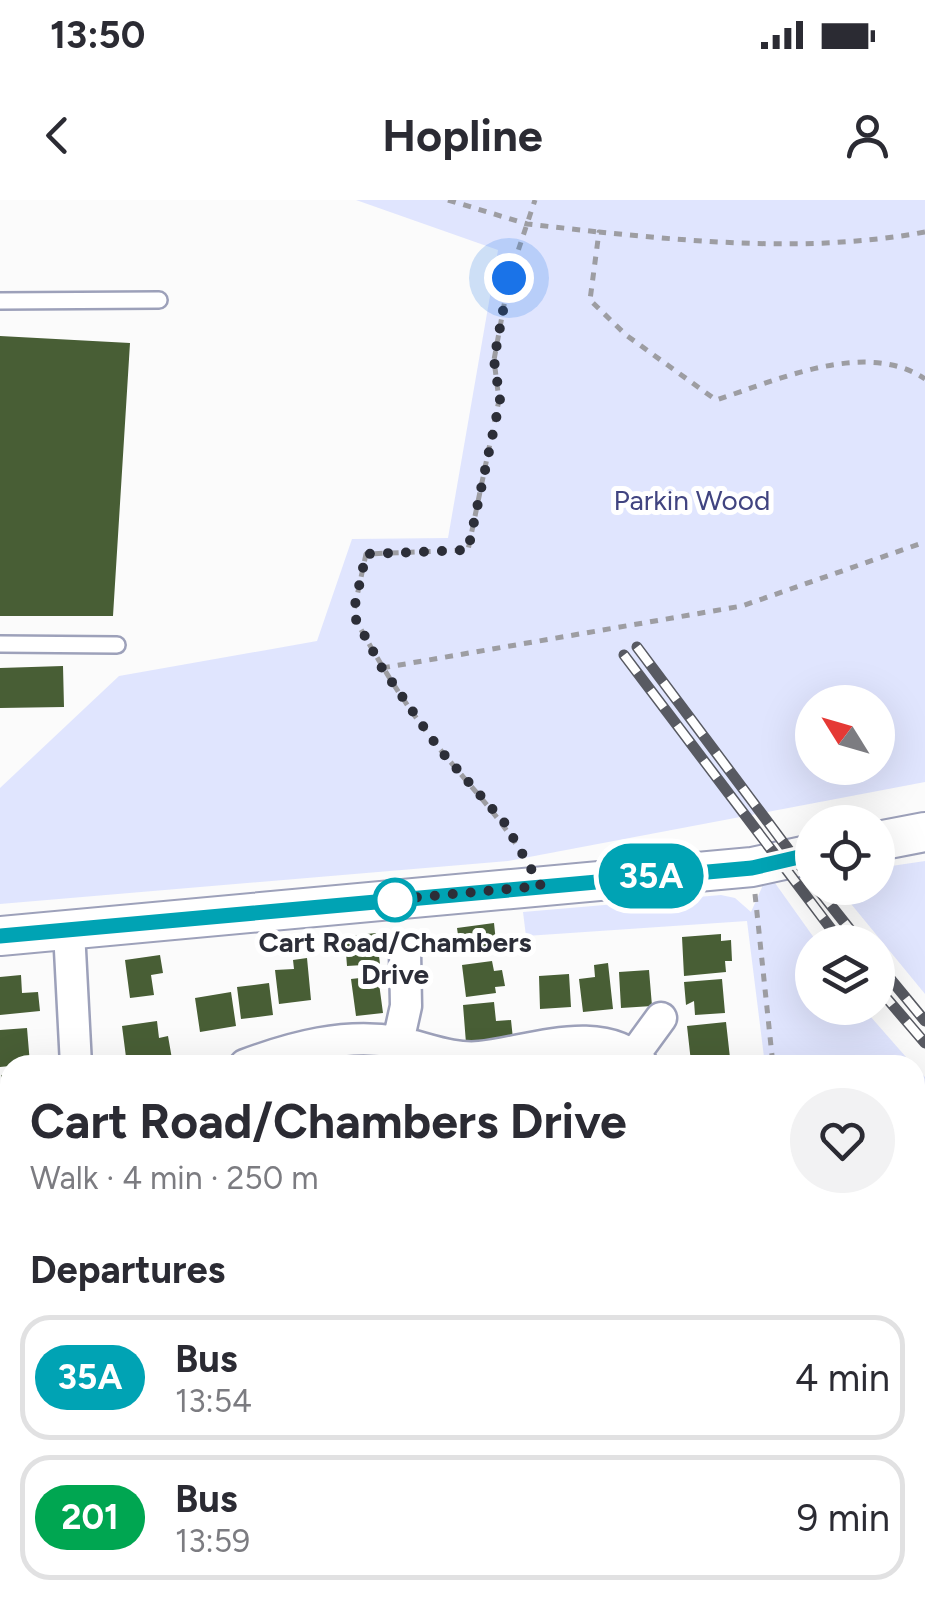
<!DOCTYPE html>
<meta charset="utf-8">
<style>
:root{--surface:#fff;--page:#f2f2f3;--text:#2b2b33;--muted:#7c7c81;--line:#e1e1e2}
body{margin:0;font-family:Figtree,sans-serif;background:var(--page);color:var(--text);height:100vh;display:flex;flex-direction:column;font-size:38px;white-space:nowrap}
*{box-sizing:border-box;margin:0}
p{font-size:32px;color:var(--muted)}
.icon{flex:none;width:55px;height:55px;fill:none;stroke:currentColor;stroke-width:2;stroke-linecap:round;stroke-linejoin:round}
.map{position:relative;flex:1;overflow:hidden}
.drawer{position:absolute;left:0px;top:855px;width:925px;height:560px;display:flex;flex-direction:column;background:var(--surface);border-radius:30px 30px 0 0;box-shadow:0 10px 40px #0002}
.drawer>*{flex:none}
.badge{padding:0 20px;border-radius:32px;font-size:35px;line-height:65px}
.needle{width:65px;rotate:307deg}
.tools{position:absolute;left:795px;top:485px;display:grid;gap:20px}
.tools a{display:grid;place-items:center;width:100px;height:100px;border-radius:50%;background:var(--surface);box-shadow:0 10px 40px #0002;font-size:50px}
.you{position:absolute;width:50px;height:50px;margin:-25px;border:8px solid #fff;border-radius:50%;background:#1a73e8;box-shadow:0 0 0 15px #1a73e833}
.map>.badge{position:absolute;translate:-50% -50%;box-shadow:0 0 0 5px #fff}
h2{padding:0 30px;font-size:38px;line-height:90px}
.round{display:grid;place-items:center;flex:none;width:105px;height:105px;border-radius:52px;background:var(--page)}
.head{display:flex;align-items:center;justify-content:space-between;height:170px;padding:0 30px}
h1{font-size:48px;font-weight:700;line-height:75px}
ul{padding:0;list-style:none}
li{display:flex;align-items:center;gap:30px;height:125px;margin:0 20px 15px;padding:0 10px;border:5px solid var(--line);border-radius:30px}
li div{flex:1}
li b{display:block;font-size:38px}
li em{font-style:normal}
li .badge{min-width:110px;font-weight:700;text-align:center}
.status{display:flex;justify-content:space-between;align-items:center;height:70px;padding:0 50px;background:var(--surface);direction:ltr}
.status svg{height:28px;fill:currentColor}
header{display:flex;justify-content:space-between;align-items:center;height:130px;padding:0 30px;background:var(--surface);font-size:45px;font-weight:700}
.map>svg:first-child{display:block}
.green{fill:#e0e5fe;fill-rule:evenodd}
.water{fill:#a2a9d7;stroke:#7f84a7;stroke-width:2.5}
.lines{fill:none;stroke-linecap:round;stroke-linejoin:round}
.stream{stroke:#7f84a7;stroke-width:8}
.building{fill:#485e35}
.service-casing{stroke:#9da1ba;stroke-width:20}
.minor-casing{stroke:#9da1ba;stroke-width:35}
.tertiary-casing{stroke:#9da1ba;stroke-width:42}
.path{stroke:#9d9da2;stroke-width:5;stroke-dasharray:8 8;stroke-linecap:butt}
.service{stroke:#fff;stroke-width:15}
.minor{stroke:#fff;stroke-width:30}
.tertiary{stroke:#fff;stroke-width:38}
.rail-casing{stroke:#585a62;stroke-width:11}
.rail{stroke:#fff;stroke-width:8;stroke-dasharray:22;stroke-linecap:butt}
.line-casing{stroke:#fff;stroke-width:22}
.line{stroke:#00a3b4;stroke-width:15}
.walk{stroke:#2c2e38;stroke-width:10;stroke-dasharray:0 18}
.stop-dot{fill:#fff;stroke:#00a3b4;stroke-width:5}
.labels{text-anchor:middle;stroke-width:10;stroke-linejoin:round;paint-order:stroke}
.park-label{font-size:28px;fill:#414480;stroke:#fff}
.stop-label{font-size:28px;font-weight:bold;fill:#2c2e38;stroke:#fff}
</style>
<div class="status"><b>13:50</b><svg viewBox="0 0 49 12"><path d="M0 12V9h3v3zM5 12V6h3v6zM10 12V3h3v9zM15 12V0h3v12zM26 1h20v11H26zM47 4h2v5h-2z"/></svg></div>
<header><svg class="icon" aria-label="back" viewBox="0 0 24 24"><path d="M15 5l-7 7 7 7"/></svg>Hopline<svg class="icon" aria-label="person" viewBox="0 0 24 24"><circle cx="12" cy="8" r="4"/><path d="M4 21q1-7 8-7t8 7"/></svg></header>
<div class="map">
<svg width="925" height="1415" viewBox="0 0 925 1415">
<rect width="100%" height="100%" fill="#fbfbfb"/>
<path class="green" d="M356,0H925V582L508,661L0,704V588L119,476L317,441L352,339L448,338L498,50ZM878,502V568H812V502Z
M925,661V794L838,688H878V668Z
M775,683L817,742H812V808H863L913,865H765L747,721L526,736L523,712L721,695L735,698L751,712L763,685Z
M915,867L925,877V1059L915,1058Z
M925,1144V1415H766V1405H915V1151Z"/>
<path class="water" d="M915,1058L925,1059V1144L915,1151Z"/>
<g class="lines">
<path class="stream" d="M915,1139L922,1147L915,1334
M909,1415L910,1405"/>
</g>
<path class="building" d="M0,136L130,143L113,416H0Z
M63,466L64,507L0,508V468Z
M494,723L497,752L461,756L457,728Z
M376,733L380,764L347,766L346,753L330,755L329,738Z
M721,734V741L731,740L732,761H725L726,772L684,776L682,737Z
M160,755L163,773L151,775L154,795L130,798L125,760Z
M307,758L311,800L279,804L275,770L294,769L293,760Z
M492,761L494,771L502,770L505,786L495,787L496,793L466,797L462,765Z
M608,763L613,809L583,812L579,779L595,777L594,765Z
M649,770L652,806L621,808L619,772Z
M569,774L571,807L540,809L539,776Z
M21,775L22,793L38,792L40,811L0,815V777Z
M378,776L383,813L356,816L351,779Z
M722,779L725,813L695,815L694,801L686,805L684,782Z
M269,783L273,815L241,819L237,787Z
M231,792L236,826L200,832L195,798Z
M494,802L496,821L511,820L513,839L466,843L463,805Z
M157,821L159,838L168,836L172,859L127,865L122,826Z
M726,822L730,858L691,862L687,826Z
M27,828L30,864L0,867V830Z
M10,874V907L5,908L1,875Z
M10,950V985L0,986V951Z
M10,1249V1271L0,1272V1250Z
M10,1278V1309L0,1310V1279Z
M10,1318V1346L0,1347V1319Z
M10,1354V1378L3,1380L0,1356Z
M10,1389V1405H38L39,1412L6,1415L3,1390Z
M132,1405H165V1415H133Z
M220,1405L242,1406V1415H220Z
M683,1405H709L708,1413L683,1412Z
M711,1405H732V1415H710Z
M739,1405H759V1415H739Z"/>
<g class="lines">
<g class="service-casing">
<path id="service" d="M0,101L159,100
M0,444L117,445"/>
</g>
<g class="minor-casing">
<path id="minor" d="M69,731L76,865
M398,842L406,806L405,752
M634,855L661,818
M245,865C293,847 345,833 397,842C424,847 451,860 480,857C529,852 604,821 643,865
M0,1031L10,1030
M0,1220L10,1216
M93,1405L94,1415
M317,1405L330,1414L348,1415
M526,1415V1405"/>
</g>
<g class="tertiary-casing">
<path id="tertiary" d="M878,641L925,632
M0,736L752,667L812,654"/>
</g>
<path class="path" d="M448,0L527,24L599,32
M925,32C817,52 707,43 599,32L590,100L626,135L716,200C778,180 866,139 925,179
M382,468L742,406L925,342
M524,657C501,618 471,587 443,553C408,510 379,463 353,415L366,354L468,350L499,200L494,160L509,78L535,0
M755,694L773,865
M915,1051H925
M915,1187L925,1189
M775,1415L776,1405
M894,1415V1405
M909,1415L925,1414"/>
<use href="#service" class="service"/>
<use href="#minor" class="minor"/>
<use href="#tertiary" class="tertiary"/>
<g class="rail-casing">
<path id="rail" d="M637,447L812,681
M624,455L841,742
M817,688L860,742
M878,764L925,821
M878,788L925,843"/>
</g>
<use href="#rail" class="rail"/>
</g>
<g class="lines">
<g class="line-casing">
<path id="line" d="M0,736L752,668L812,654"/>
</g>
<use href="#line" class="line"/>
<path class="walk" d="M395,700H388L541,686L504,622L440,550L382,468L353,414L366,354L468,350L500,200L494,160L509,78"/>
</g>
<circle class="stop-dot" cx="395" cy="700" r="20"/>
<g class="labels">
<g class="park-label">
<text x="692" y="310">Parkin Wood</text>
</g>
<g class="stop-label">
<text x="395" y="752">Cart Road/Chambers<tspan x="395" dy="32">Drive</tspan></text>
</g>
</g>
</svg>
<div class="tools">
<a><svg class="needle" viewBox="-14 -14 28 28"><path d="M0-13l5 13h-10z" fill="#e53935"/><path d="M0 13l5-13h-10z" fill="#7c7c81"/></svg></a>
<a><svg class="icon" aria-label="locate" viewBox="0 0 24 24"><circle cx="12" cy="12" r="6"/><path d="M12 2v4M12 18v4M2 12h4M18 12h4"/></svg></a>
<a><svg class="icon" aria-label="layers" viewBox="0 0 24 24"><path d="M12 4l9 5-9 5-9-5zM3 14l9 5 9-5"/></svg></a>
</div>
<div class="you" style="left:509px;top:78px"></div>
<b class="badge" style="left:651px;top:676px;background:#00a3b4;color:#fff">35A</b>
<section class="drawer">
<div class="head"><div><h1>Cart Road/Chambers Drive</h1><p>Walk · 4 min · 250 m</p></div><a class="round"><svg class="icon" aria-label="heart" viewBox="0 0 24 24"><path d="M12 20l-8-8c-3-5 5-10 8-4 3-6 11-1 8 4z"/></svg></a></div>
<h2>Departures</h2>
<ul>
<li><span class="badge" style="background:#00a3b4;color:#fff">35A</span><div><b>Bus</b><p>13:54</p></div><em>4 min</em></li>
<li><span class="badge" style="background:#00a651;color:#fff">201</span><div><b>Bus</b><p>13:59</p></div><em>9 min</em></li>
</ul>
</section>
</div>
